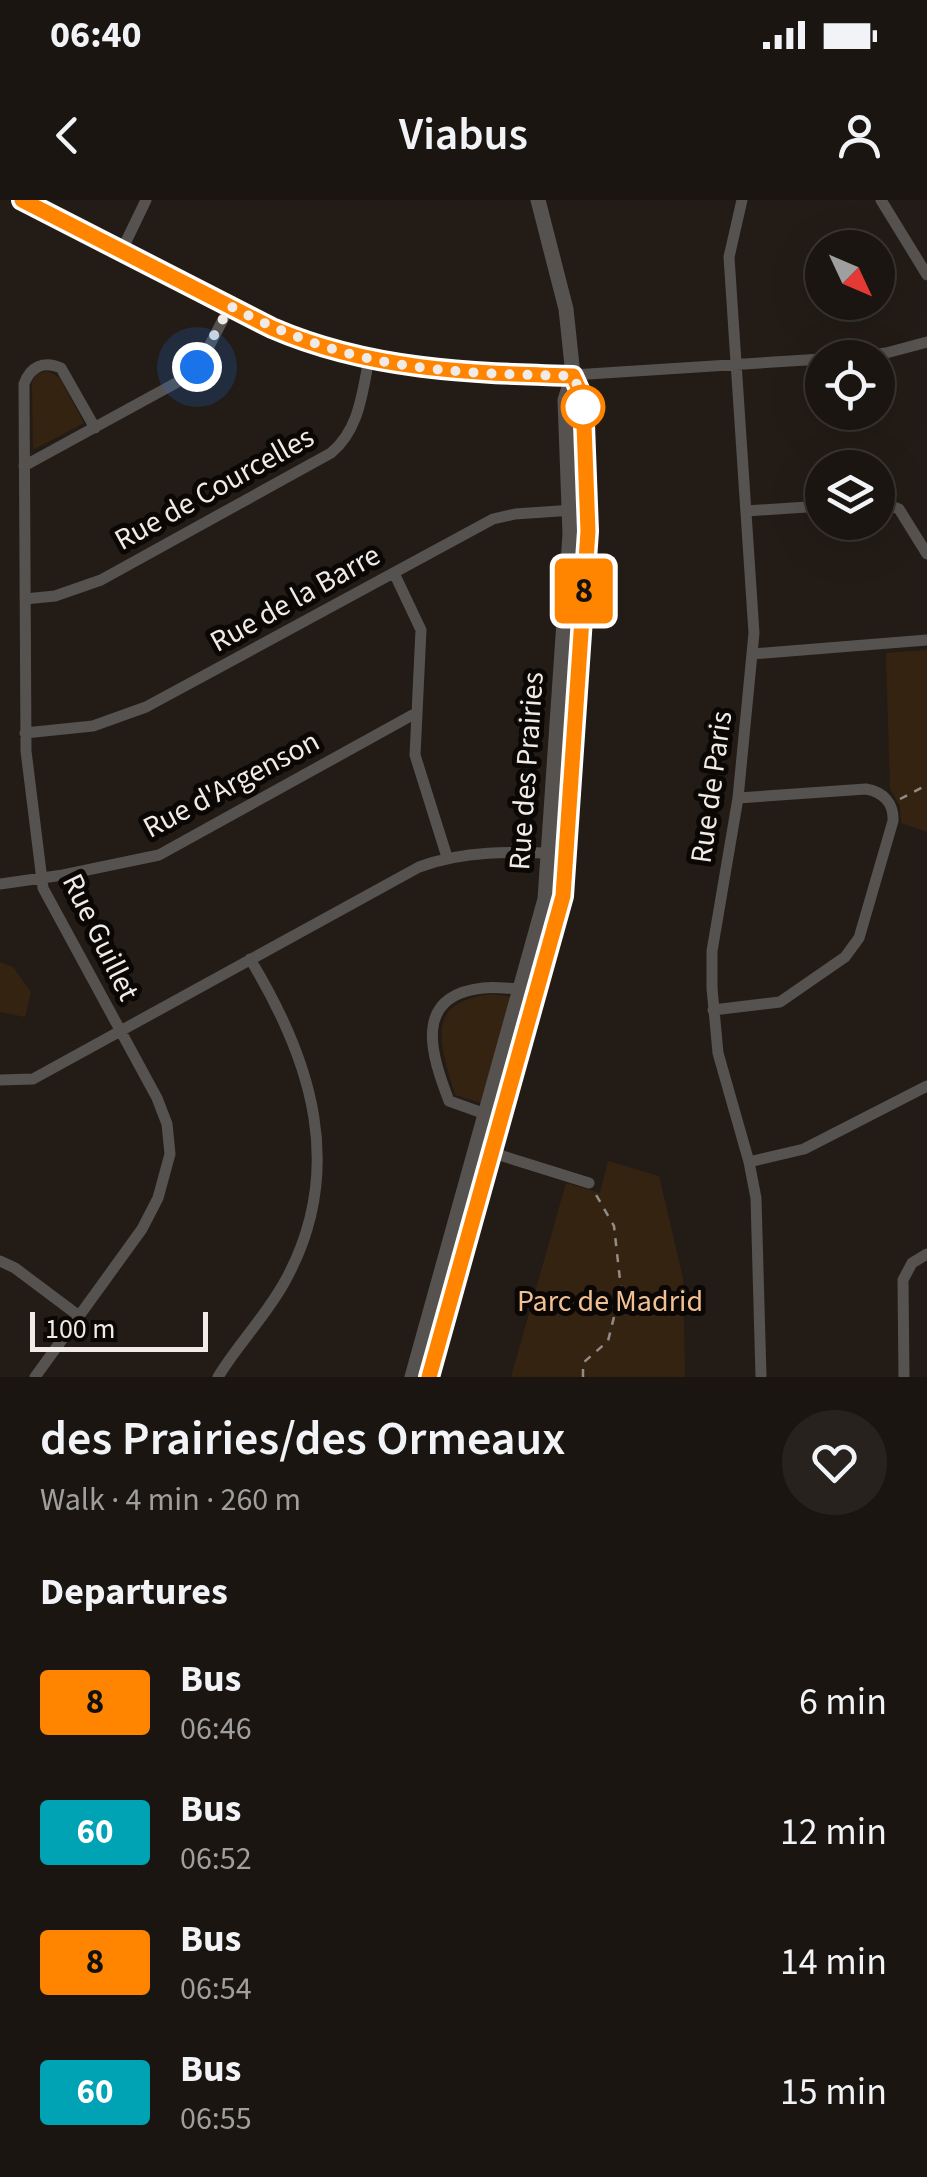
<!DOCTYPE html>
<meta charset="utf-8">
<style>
:root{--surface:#1a1510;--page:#27221e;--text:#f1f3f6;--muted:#9f9f9f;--line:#383430}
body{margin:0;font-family:"Source Sans 3",sans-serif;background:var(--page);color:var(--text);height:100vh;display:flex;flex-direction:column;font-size:38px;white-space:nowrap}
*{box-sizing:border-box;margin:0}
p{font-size:32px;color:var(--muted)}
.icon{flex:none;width:55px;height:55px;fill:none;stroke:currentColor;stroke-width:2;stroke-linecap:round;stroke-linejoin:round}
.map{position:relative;height:1177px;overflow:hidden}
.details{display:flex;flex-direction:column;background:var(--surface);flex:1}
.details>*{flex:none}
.badge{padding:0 20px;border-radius:8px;font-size:35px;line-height:65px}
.needle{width:65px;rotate:134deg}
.buttons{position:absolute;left:805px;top:30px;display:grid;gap:20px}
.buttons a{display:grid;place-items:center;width:90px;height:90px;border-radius:50%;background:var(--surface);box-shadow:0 10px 40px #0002,0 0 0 2px var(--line);font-size:50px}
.scale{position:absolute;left:30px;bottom:25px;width:178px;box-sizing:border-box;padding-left:10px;border:5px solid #f0ebe7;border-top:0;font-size:28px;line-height:35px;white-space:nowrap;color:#f0ebe7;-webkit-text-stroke:8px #0a0705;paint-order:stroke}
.you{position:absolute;width:50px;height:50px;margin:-25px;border:8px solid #fff;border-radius:50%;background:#1a73e8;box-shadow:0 0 0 15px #1a73e833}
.map>.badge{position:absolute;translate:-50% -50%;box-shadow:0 0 0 5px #fff}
h2{padding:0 40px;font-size:38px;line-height:90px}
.round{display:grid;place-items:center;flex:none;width:105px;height:105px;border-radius:52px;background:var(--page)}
.headline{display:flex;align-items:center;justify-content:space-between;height:170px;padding:0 40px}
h1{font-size:48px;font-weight:600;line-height:75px}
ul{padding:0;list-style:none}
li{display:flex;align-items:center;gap:30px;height:130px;padding:0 40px}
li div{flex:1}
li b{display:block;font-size:38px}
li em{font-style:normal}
li .badge{min-width:110px;font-weight:700;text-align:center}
.status{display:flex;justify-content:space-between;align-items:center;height:70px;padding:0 50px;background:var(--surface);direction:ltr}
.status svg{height:28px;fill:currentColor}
header{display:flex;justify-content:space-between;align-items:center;height:130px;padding:0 40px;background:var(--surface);font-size:45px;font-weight:600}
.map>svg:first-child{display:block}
.green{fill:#352312}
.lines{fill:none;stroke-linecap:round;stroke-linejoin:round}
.path{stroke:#928c87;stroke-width:2.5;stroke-dasharray:8 8;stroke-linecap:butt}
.minor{stroke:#56524f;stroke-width:11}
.tertiary{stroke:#56524f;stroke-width:15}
.line-casing{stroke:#fff;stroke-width:22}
.line{stroke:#ff8400;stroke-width:15}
.walk{stroke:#f0ebe7;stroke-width:10;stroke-dasharray:0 18}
.stop-dot{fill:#fff;stroke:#ff8400;stroke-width:5}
.labels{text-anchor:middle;stroke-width:10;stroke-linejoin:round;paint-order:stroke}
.street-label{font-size:30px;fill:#f0ebe7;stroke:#0a0705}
.park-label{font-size:30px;fill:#f1c093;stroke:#0a0705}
</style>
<div class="status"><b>06:40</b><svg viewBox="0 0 49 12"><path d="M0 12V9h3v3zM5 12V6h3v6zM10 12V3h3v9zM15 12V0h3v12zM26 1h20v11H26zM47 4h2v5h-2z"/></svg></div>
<header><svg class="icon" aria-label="back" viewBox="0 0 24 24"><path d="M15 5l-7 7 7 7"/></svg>Viabus<svg class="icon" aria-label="person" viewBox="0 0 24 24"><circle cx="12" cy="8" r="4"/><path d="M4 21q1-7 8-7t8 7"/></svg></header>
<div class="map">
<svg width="927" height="1177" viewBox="0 0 927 1177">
<rect width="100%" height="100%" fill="#231c16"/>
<path class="green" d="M47,171L59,177L84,223L33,250L32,182L37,174Z
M927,450V632L901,623L900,606L890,589L886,453Z
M0,762L13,767L31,792L25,817L0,812Z
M493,794L512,797L482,903L455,895C441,845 421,802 493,794Z
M608,961L659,976L683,1078L685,1177H511L566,983L600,993Z"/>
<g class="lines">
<path class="path" d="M900,599L927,585
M583,1177V1163L608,1141L621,1089L614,1026L595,993"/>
<path class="minor" d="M742,0L729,57L754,433L738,598L712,751V788L718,853L749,962L756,998L761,1177
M881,0L927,75
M121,52L146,0
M845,158L886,153L927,142
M573,175L822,159
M24,266L185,178L202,160L230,106
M878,302L899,309L927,354
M746,311L822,306
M394,373L421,430L415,555L447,657
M25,399L55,396L101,380L331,253C359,230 362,194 369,159
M752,454L927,440
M25,533L93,526L146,507L493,319L515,314L588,309
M0,684L63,675L159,655L416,513
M713,810L780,802L845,757L859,738L893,621C894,604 884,592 866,589L738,598
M0,880L33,879L419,667C467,649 516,652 567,654
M491,916L449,901C431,854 412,796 483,788C496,786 510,789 523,789
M477,948L589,983
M749,962L804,949L927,886
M0,1061L15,1068L79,1116
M35,1177L142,1029L158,998L170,954L167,924L157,898L43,688L26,551L24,184C30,167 44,160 61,168L95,228
M218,1177C238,1144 265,1117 284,1083C347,971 312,861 250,759
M904,1177L903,1080L912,1063L927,1054"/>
<path class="tertiary" d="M22,0L272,128L330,150L448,172L573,175
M412,1177L545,699L570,334L565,200L573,175
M429,1177L556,725L563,689L588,331L583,198L573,175L566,109L538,0"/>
</g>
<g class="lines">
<g class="line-casing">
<path id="line" d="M22,0L272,128C369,170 469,173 573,176L583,198L588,331L563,696L429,1177"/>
</g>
<use href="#line" class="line"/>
<path class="walk" d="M197,167L230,106C351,170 439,173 573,176L583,198V207"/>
</g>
<circle class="stop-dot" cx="583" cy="207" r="20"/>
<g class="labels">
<g class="street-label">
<text transform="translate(214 288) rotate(-29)" y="10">Rue de Courcelles</text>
<text transform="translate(295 398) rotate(-29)" y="10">Rue de la Barre</text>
<text transform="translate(526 571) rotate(-86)" y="10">Rue des Prairies</text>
<text transform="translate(231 584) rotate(-28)" y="10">Rue d'Argenson</text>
<text transform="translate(711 587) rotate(-82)" y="10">Rue de Paris</text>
<text transform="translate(101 737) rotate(64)" y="10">Rue Guillet</text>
</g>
<g class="park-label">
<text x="610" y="1111">Parc de Madrid</text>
</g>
</g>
</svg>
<div class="buttons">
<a><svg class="needle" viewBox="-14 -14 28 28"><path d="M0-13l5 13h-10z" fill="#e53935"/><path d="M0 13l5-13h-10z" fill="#9f9f9f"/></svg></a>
<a><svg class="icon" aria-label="locate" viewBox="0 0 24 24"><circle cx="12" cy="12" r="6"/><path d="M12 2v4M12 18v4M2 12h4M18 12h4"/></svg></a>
<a><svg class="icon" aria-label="layers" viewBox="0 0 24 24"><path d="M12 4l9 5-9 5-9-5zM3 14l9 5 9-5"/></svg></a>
</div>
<div class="scale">100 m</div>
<div class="you" style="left:197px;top:167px"></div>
<b class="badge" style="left:584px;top:391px;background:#ff8400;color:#111">8</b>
</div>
<section class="details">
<div class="headline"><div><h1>des Prairies/des Ormeaux</h1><p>Walk · 4 min · 260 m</p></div><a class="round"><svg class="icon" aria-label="heart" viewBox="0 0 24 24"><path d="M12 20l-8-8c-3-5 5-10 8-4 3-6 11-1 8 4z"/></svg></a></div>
<h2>Departures</h2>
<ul>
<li><span class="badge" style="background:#ff8400;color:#111">8</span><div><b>Bus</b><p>06:46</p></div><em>6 min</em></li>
<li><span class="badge" style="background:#00a3b4;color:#fff">60</span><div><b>Bus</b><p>06:52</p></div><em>12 min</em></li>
<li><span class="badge" style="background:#ff8400;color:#111">8</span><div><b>Bus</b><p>06:54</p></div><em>14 min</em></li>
<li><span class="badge" style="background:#00a3b4;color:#fff">60</span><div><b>Bus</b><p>06:55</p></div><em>15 min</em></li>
</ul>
</section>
